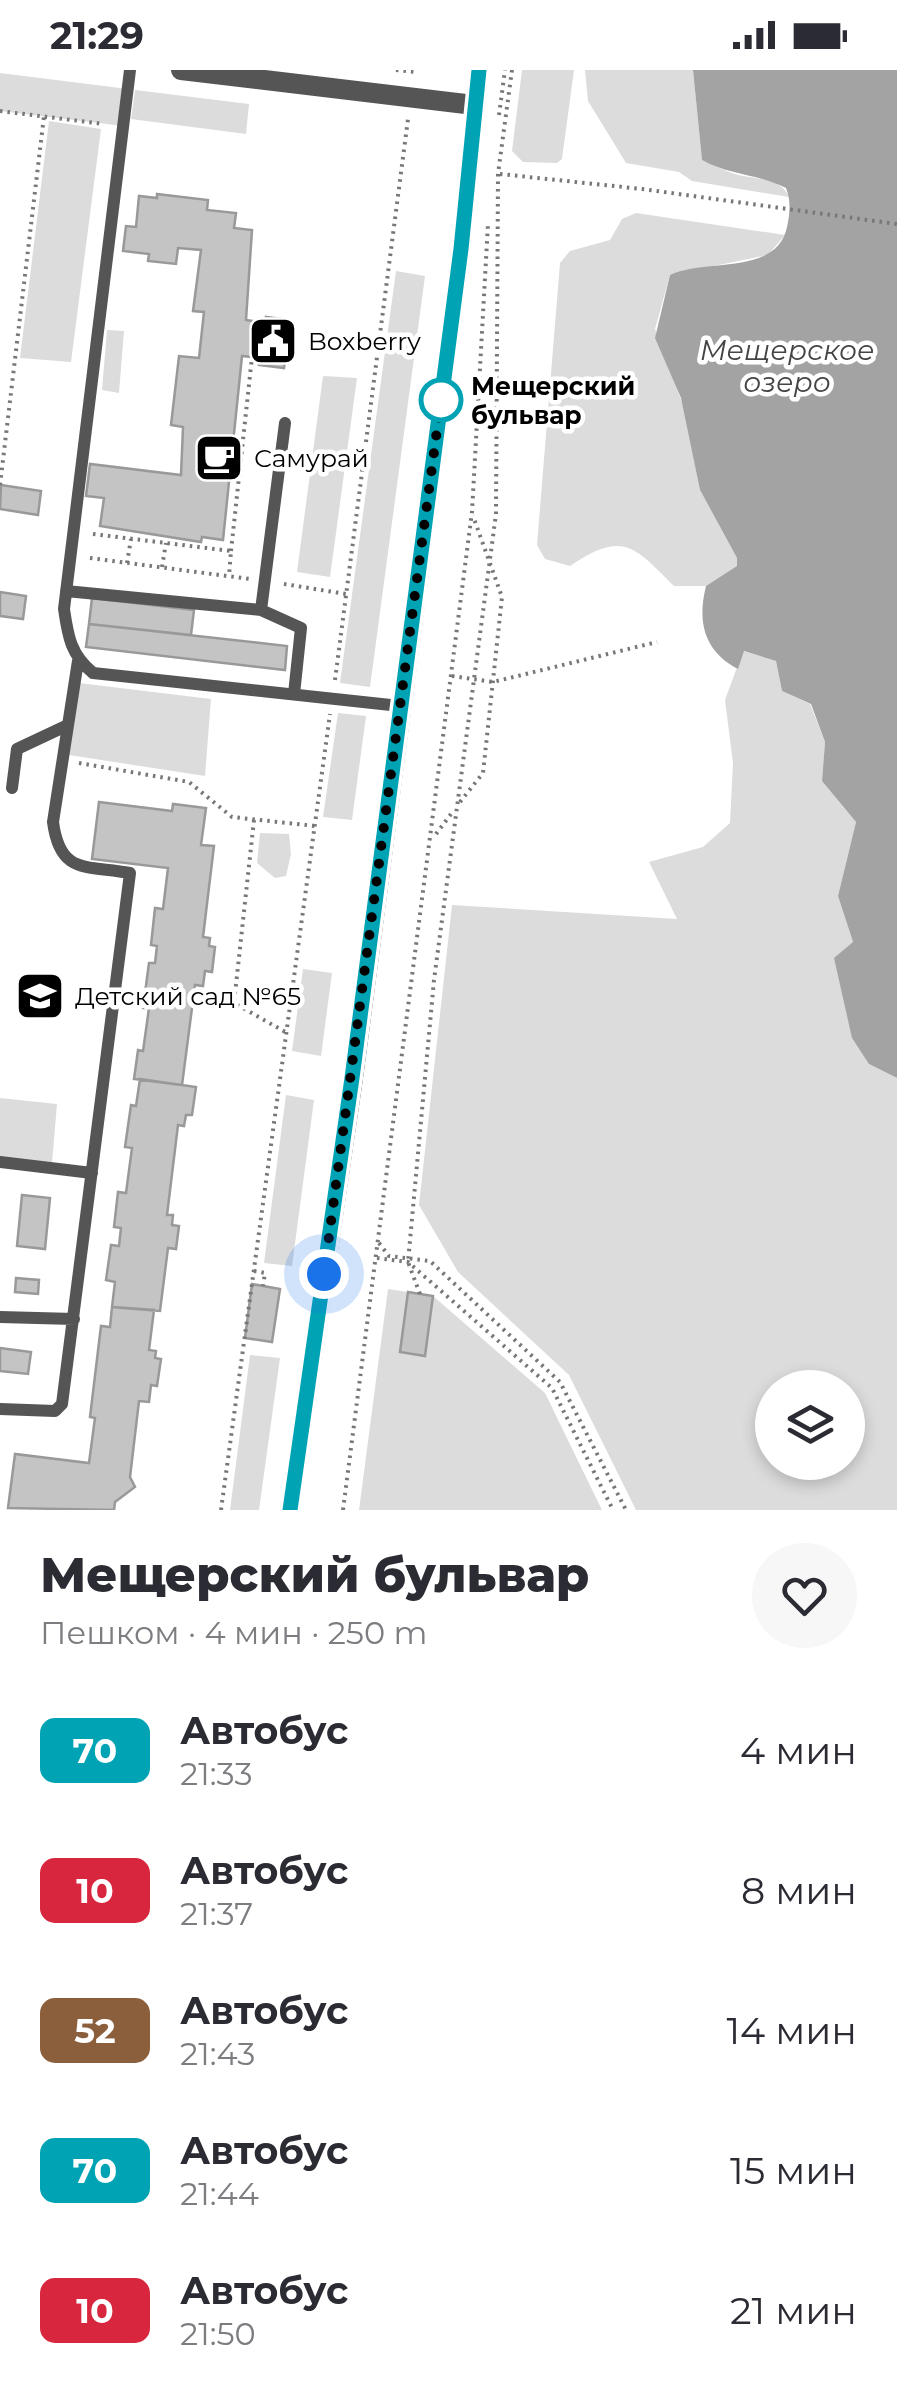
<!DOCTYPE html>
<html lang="ru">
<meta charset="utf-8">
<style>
:root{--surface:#fff;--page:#f7f7f7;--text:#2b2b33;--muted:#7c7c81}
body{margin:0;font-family:Montserrat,sans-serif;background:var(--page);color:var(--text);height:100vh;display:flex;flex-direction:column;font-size:38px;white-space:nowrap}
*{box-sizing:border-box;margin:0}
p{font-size:32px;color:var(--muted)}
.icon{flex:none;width:55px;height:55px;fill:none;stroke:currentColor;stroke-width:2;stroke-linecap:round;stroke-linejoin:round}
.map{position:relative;height:1440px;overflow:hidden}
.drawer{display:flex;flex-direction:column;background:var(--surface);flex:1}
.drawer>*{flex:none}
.badge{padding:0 20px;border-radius:15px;font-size:35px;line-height:65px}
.controls{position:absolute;left:755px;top:1300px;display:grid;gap:20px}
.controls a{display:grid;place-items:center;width:110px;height:110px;border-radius:50%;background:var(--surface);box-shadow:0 5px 15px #0003;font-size:50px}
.you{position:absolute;width:50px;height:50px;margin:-25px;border:8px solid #fff;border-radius:50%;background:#1a73e8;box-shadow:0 0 0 15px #1a73e833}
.map>.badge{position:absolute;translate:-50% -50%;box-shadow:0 0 0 5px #fff}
.round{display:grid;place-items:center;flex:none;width:105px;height:105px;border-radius:52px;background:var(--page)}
.head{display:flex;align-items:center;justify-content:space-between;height:170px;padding:0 40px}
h1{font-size:48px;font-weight:800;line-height:75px}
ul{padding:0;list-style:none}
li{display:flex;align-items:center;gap:30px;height:140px;padding:0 40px}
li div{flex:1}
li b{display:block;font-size:38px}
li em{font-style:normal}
li .badge{min-width:110px;font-weight:700;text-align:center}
.status{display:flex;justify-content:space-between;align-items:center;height:70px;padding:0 50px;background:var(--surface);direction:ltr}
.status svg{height:28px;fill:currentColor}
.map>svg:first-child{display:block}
.green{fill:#dcdcdc;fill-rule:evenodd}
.water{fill:#a3a3a3}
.building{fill:#c4c4c4;stroke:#999;stroke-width:2.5}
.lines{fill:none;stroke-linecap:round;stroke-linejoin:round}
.path{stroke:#777;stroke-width:4;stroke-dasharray:2.5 5;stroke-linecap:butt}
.service{stroke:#555;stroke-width:12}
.minor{stroke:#555;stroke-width:20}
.secondary{stroke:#222;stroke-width:20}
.line-casing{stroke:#fff;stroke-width:22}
.line{stroke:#00a3b4;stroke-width:15}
.walk{stroke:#000;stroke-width:10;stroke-dasharray:0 18}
.stop-dot{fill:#fff;stroke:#00a3b4;stroke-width:5}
.labels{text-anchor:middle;stroke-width:9;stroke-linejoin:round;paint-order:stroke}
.poi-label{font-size:25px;fill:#000;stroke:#fff;text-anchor:start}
.stop-label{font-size:25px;font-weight:bold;fill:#000;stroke:#fff;text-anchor:start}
.water-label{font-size:28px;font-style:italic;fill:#444;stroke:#fff}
</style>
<div class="status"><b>21:29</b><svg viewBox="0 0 49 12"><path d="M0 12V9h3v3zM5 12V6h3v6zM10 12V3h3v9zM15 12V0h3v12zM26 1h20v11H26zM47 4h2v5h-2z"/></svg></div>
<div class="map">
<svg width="897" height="1440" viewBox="0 0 897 1440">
<rect width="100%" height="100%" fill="#fff"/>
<path class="green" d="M522,0H574L562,89L557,93L523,92L512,81Z
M585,0H693L702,90C712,94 722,100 732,103C751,110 781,106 789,127L692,111L679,102L626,93L588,31Z
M0,3L128,19L123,56L0,41Z
M135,20L249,34L246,64L131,49Z
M49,51L101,59L71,292L20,288Z
M636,143L785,165L768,185L670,205L655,259L684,338L700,420L737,488L738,496L706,516H674C634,476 623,460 570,496L545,489L537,475L560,193L570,181L610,170L622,149Z
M396,201L425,206L370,617L340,613Z
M107,260L124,261L119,323L102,320Z
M323,306L357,308L330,507L297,502Z
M743,581L776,591L782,621L810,634L825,672L822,711L856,752L838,826L853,872L869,994L897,1008V1440H636L569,1305L458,1202L419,1135L452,835L677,849L649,792L703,777L730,753L733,693L725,630ZM772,1318H848V1392H772Z
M79,613L211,629L205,706L69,685Z
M338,643L366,646L352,750L323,747Z
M260,763L289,764L291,784L286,806L275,808L257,793Z
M303,899L332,903L321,986L292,981Z
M286,1025L314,1030L292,1196L264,1193Z
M0,1028L57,1034L52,1093L0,1087Z
M388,1219L408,1222L400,1282L425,1285L433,1226L545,1323L602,1440H359Z
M250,1285L280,1288L259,1440H230Z"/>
<path class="water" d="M693,0H897V1008L869,994L852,968L834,888L853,872L838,826L856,752L822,711L825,672L811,634L782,621L776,591L744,581L738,599C704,581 697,552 706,516L737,496V488L700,420L681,328L655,268L670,205C705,188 777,206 787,157C790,143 791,131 786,118C759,104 728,105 702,90Z"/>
<path class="building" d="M157,124L208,130L207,140L236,143L234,158L252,160L246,250L266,253V247L290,250L284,298L259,295L260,288L242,286L223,470L202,467L201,472L100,456L104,428L86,426L90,394L181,405L183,357L171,355L179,286L199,288L204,242L193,241L201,180L178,178L176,194L148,191L149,184L123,181L126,156L136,157L139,126L157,128Z
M1,415L41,421L38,445L0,439Z
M0,522L26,526L23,549L0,546Z
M92,528L194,540L191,565L89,554Z
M89,554L287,576L285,600L86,577Z
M99,732L172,741L173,734L206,738L201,775L214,776L203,867L210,868L209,876L215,877L212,902L205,901L203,916L195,915L182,1015L134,1009L138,980L143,981L149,938H143L149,893H155L157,876L151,875L155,838L163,839L168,798L92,789Z
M140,1009L196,1017L192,1045H186L184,1056L178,1055L167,1145H173L172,1155L179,1156L176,1179L168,1178L160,1241L112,1237L115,1212L106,1210L111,1175L119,1176L121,1158L114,1157L118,1122L126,1123L132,1078L125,1077L131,1035L136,1036Z
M22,1125L50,1128L45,1179L17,1176Z
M16,1208L39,1210L38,1224L15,1222Z
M252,1214L280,1219L272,1272L245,1268Z
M408,1222L433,1226L425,1286L400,1282Z
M112,1237L154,1240L149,1280L156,1281L155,1288L161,1289L157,1316L151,1315L149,1332L139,1331L130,1407L135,1417L115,1432L114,1440L8,1438L15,1384L89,1393L95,1348L90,1347L101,1256L110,1257Z
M0,1278L31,1282L28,1304L0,1301Z"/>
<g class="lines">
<path class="path" d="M396,0L415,2
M0,41L104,54
M499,45L505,0
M500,104L642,119L897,154
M0,415L44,46
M93,464L231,481L229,506
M231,481L252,287
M90,488L250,509
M127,493L131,469
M162,497L166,473
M284,514L346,524
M452,606L493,612L657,572
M335,610L408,49
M79,693L189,712L232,747L315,756
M460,732L483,703L502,527L473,446
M254,750L234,933L287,963
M436,764L454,740
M379,1173L389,1186L430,1191L560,1312L626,1440
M377,1188L408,1192L552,1318L613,1440
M254,1201L265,1203L263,1216
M420,1224L408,1192L434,910L496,444L498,104L512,0
M221,1440L330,644
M343,1440L472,442L488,154"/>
<path class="service" d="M130,0L64,539C68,567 71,585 93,603L400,636
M66,521L261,540L301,558L294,624
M261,540L285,353
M12,718L17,679L68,655
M0,1092L92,1103
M0,1247L74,1249
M0,1339L55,1341L62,1334L130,803C86,795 60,805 53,752L78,591"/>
<path class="minor" d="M181,0L474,35"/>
<path class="secondary" d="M290,1440L353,1008L461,179L479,0"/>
</g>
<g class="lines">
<g class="line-casing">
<path id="line" d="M290,1440L352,1008L461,179L479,0"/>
</g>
<use href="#line" class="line"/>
<path class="walk" d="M324,1204L441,330"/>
</g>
<defs>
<g id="civic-square" transform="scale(2.5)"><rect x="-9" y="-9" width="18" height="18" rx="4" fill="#000" stroke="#fff"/><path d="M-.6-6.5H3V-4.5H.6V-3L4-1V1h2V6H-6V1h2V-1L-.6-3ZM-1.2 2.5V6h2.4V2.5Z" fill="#fff"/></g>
<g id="cafe-square" transform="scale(2.5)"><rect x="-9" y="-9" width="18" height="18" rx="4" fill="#000" stroke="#fff"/><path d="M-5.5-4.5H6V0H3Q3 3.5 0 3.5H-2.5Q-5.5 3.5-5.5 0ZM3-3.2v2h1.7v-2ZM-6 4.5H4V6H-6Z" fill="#fff"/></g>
<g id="school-square" transform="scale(2.5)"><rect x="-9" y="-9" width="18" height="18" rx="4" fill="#000" stroke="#fff"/><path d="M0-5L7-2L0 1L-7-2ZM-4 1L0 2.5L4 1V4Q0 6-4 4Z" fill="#fff"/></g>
</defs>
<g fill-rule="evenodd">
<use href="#civic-square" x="273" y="271"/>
<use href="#cafe-square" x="219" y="388"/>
<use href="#school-square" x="40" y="926"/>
</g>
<circle class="stop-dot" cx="441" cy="330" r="20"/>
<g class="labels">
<g class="poi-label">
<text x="308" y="280">Boxberry</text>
<text x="254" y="397">Самурай</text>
<text x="75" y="935">Детский сад №65</text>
</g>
<g class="stop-label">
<text x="471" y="325">Мещерский<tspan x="471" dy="29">бульвар</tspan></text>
</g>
<g class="water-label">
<text x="787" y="290">Мещерское<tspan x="787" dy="32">озеро</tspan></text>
</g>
</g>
</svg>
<div class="controls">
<a><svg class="icon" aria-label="layers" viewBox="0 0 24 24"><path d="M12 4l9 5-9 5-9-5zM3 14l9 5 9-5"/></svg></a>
</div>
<div class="you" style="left:324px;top:1204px"></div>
</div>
<section class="drawer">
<div class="head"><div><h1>Мещерский бульвар</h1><p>Пешком · 4 мин · 250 m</p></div><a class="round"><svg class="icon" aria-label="heart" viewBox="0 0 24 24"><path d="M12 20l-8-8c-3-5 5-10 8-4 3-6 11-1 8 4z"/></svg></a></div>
<ul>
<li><span class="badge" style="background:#00a3b4;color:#fff">70</span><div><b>Автобус</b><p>21:33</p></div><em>4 мин</em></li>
<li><span class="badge" style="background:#d7263d;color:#fff">10</span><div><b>Автобус</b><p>21:37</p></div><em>8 мин</em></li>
<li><span class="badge" style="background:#8b5e3c;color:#fff">52</span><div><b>Автобус</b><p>21:43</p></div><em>14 мин</em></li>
<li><span class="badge" style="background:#00a3b4;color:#fff">70</span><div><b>Автобус</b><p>21:44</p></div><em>15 мин</em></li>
<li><span class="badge" style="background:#d7263d;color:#fff">10</span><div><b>Автобус</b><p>21:50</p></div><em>21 мин</em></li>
</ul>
</section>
